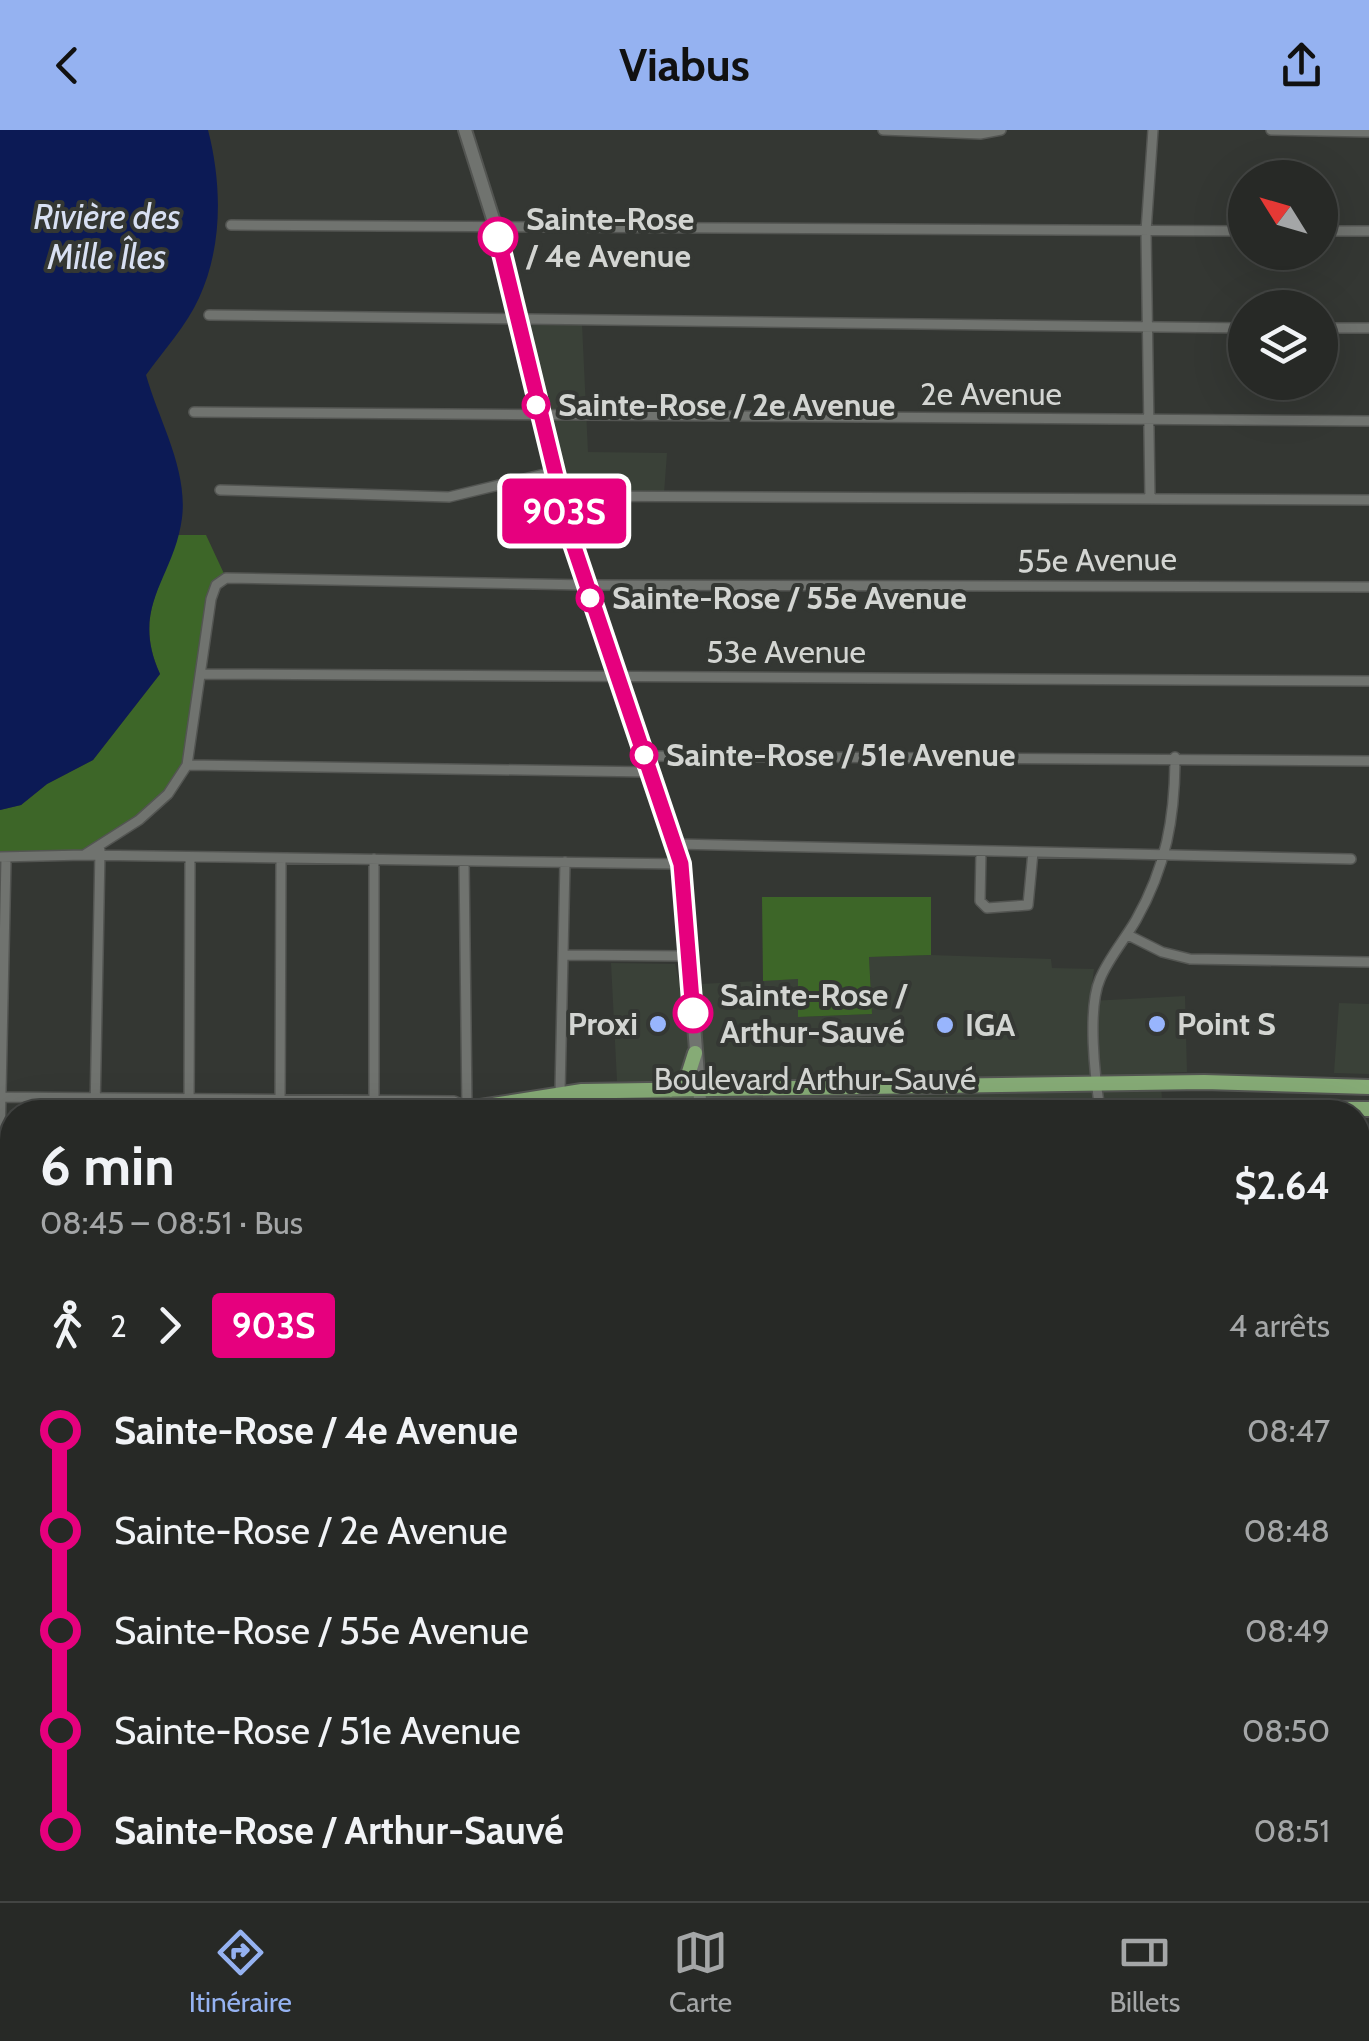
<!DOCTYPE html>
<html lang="fr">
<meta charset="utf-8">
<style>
:root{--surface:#272926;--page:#2f312e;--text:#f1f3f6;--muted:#a4a6a7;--line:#434543;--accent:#95b2f1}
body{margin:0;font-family:Cabin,sans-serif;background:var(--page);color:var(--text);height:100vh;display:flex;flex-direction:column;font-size:38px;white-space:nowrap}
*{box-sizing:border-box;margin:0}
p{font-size:32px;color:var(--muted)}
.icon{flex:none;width:55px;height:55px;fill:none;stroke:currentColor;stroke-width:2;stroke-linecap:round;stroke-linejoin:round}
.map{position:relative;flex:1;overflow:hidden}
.drawer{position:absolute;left:0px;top:970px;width:1370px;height:802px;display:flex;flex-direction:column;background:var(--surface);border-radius:40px 40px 0 0;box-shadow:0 10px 40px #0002,0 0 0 2px var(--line)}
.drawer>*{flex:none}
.badge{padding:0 20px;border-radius:8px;font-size:35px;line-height:65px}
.needle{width:65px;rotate:307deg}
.fabs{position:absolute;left:1228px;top:30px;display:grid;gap:20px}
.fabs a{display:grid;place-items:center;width:110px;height:110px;border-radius:50%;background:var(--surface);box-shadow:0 10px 40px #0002,0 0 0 2px var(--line);font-size:50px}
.map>.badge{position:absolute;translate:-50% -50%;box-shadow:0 0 0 5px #fff}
.legs{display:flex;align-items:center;gap:15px;height:110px;padding:0 40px;font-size:32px}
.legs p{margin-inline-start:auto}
.headline{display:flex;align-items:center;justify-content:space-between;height:170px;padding:0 40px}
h1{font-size:55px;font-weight:700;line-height:75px}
ul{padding:0 40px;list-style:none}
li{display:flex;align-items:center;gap:35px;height:100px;font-size:38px}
li i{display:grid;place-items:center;width:15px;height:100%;margin:0 12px;background:currentColor}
li i::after{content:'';width:25px;height:25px;margin:-12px;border:8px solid;border-radius:50%;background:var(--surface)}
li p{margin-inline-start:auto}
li:first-child i{background:linear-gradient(#0000 50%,currentColor 0)}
li:last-child i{background:linear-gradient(currentColor 50%,#0000 0)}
header{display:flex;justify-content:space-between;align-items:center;height:130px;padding:0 40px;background:var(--accent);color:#111;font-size:45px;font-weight:700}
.tab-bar{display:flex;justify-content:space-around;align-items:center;height:140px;border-top:2px solid var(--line);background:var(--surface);font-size:28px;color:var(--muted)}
.tab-bar a{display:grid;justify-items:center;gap:5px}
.tab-bar .selected{color:var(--accent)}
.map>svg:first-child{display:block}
.built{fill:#3a4138}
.green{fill:#3d6628}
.water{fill:#0c1a55}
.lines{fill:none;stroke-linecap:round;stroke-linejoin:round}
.street-casing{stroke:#535552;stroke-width:12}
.secondary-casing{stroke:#535552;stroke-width:16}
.primary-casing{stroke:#535552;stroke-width:18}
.street{stroke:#70736f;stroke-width:9}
.secondary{stroke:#70736f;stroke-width:12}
.primary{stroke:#86ab76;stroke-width:14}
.line-1-casing{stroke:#fff;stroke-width:22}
.line-1{stroke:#e6007e;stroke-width:15}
.stop-1-dot{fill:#fff;stroke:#e6007e;stroke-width:5}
.poi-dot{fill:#98b5fd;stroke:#343733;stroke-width:4}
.labels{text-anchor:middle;stroke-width:8;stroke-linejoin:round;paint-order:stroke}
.stop-label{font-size:32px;font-weight:bold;fill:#d3d5d2;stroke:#343733;text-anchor:start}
.street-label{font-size:32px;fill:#d3d5d2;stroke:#343733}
.poi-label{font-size:32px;font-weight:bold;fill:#d3d5d2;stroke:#343733;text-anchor:start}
.water-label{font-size:35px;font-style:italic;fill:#d8e0f3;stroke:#343733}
</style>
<header><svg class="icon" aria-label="back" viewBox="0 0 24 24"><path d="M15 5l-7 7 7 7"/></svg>Viabus<svg class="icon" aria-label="share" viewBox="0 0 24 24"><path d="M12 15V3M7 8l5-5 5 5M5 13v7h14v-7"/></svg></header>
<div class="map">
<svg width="1369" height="1771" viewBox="0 0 1369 1771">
<rect width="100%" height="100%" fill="#343733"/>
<path class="built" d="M519,193L582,194L588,322L667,323L664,364L562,363Z
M931,825L1051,829L1052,838L1094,839L1090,871L1185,866L1187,942L1160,943L1163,982H675L662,951H617L611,833L675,834L680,855L798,849L799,887L872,884L869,827Z
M1339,873L1369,874V944L1334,943Z
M1358,1704L1369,1705V1771H1238L1229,1760H1358Z"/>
<path class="green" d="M177,405H206L226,448L216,455L187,635L168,664L84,725L0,727V680L21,675L47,654L93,630L160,544C134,486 162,459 177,405Z
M762,767H931V825L869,827L872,884L798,887V849L763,851Z
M7,1325H12V1760H477L476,1771H0V1354Z
M1229,1760H1297L1296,1771H1238Z"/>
<path class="water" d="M0,0H208C222,54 223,116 199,168C187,195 163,221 146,245C159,291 188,339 182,388C174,449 129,476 160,544L93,630L47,654L21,675L0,680Z
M0,1565L12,1572V1740L0,1730Z
M31,1760H127L139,1771H39Z"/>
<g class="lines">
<g class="street-casing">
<path id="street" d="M883,0L980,4L1001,0
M1271,0L1369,2
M231,95L1245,101
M1320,101H1369
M209,185L1245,198
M1320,198H1369
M194,282L1369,291
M220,360L449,367L553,342
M559,366L1369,370
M1150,369L1146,101L1153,0
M203,544L1369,551
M644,626L1369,631
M187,635L650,642
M676,714L1351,729
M981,721L980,771L987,778L1028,775L1033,722
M84,725L681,734
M0,727L84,725L139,690L168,664L187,635L211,469L216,455L226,448L586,455L1369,457
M464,731L467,978
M1128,805L1162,822L1190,829L1369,832
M563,825L688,826
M560,962L565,732
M0,967L454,971L467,977
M374,971V729
M1100,980C1095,947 1087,879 1100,849C1108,829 1125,809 1136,790C1166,737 1175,688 1175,627
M95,982L100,720
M189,982L190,727
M280,982L281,728
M0,1009L6,728
M1358,1261L1369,1264
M0,1265L12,1266
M1358,1330H1369
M1358,1442H1369
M1358,1551H1369
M1358,1653H1369
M180,1760L187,1771
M548,1771V1760
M826,1771V1760
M1103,1771V1760"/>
</g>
<g class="secondary-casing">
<path id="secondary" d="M465,0L495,95L571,408L681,734L701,982
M1228,1760L1236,1771"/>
</g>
<g class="primary-casing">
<path id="primary" d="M671,960L688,945L695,923
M448,982L582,961L1204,952L1369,957
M502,982L569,974L1369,979
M0,1224L12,1216
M0,1239L12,1231"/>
</g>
<use href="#street" class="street"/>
<use href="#secondary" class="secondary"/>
<use href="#primary" class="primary"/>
</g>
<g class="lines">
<g class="line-1-casing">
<path id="line-1" d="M498,107L571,408L681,734L693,883"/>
</g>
<use href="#line-1" class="line-1"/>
</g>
<g class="stop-1-dot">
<circle cx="498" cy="107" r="18"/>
<circle cx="536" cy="275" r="12"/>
<circle cx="590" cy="468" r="12"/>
<circle cx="644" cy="625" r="12"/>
<circle cx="693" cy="883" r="18"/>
</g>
<g class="poi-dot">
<circle cx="658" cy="894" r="10"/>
<circle cx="1157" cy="894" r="10"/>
<circle cx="945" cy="895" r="10"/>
</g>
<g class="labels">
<g class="stop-label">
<text x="526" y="100">Sainte-Rose<tspan x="526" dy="37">/ 4e Avenue</tspan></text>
<text x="558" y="286">Sainte-Rose / 2e Avenue</text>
<text x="612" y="479">Sainte-Rose / 55e Avenue</text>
<text x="666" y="636">Sainte-Rose / 51e Avenue</text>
<text x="720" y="876">Sainte-Rose /<tspan x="720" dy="37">Arthur-Sauvé</tspan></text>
</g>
<g class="street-label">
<text x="991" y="275">2e Avenue</text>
<text transform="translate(1097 430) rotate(-1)" y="11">55e Avenue</text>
<text x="786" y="533">53e Avenue</text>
<text x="815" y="960">Boulevard Arthur-Sauvé</text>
</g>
<g class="poi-label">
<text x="638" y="905" text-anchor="end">Proxi</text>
<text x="1177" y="905">Point S</text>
<text x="965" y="906">IGA</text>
</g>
<g class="water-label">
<text x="107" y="99">Rivière des<tspan x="107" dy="40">Mille Îles</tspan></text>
</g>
</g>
</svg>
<div class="fabs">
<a><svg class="needle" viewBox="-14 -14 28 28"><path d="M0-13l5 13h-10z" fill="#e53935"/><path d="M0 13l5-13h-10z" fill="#a4a6a7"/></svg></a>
<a><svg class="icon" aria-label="layers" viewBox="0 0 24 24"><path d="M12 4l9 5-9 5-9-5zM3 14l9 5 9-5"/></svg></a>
</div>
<b class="badge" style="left:564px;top:381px;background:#e6007e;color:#fff">903S</b>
<section class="drawer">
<div class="headline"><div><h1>6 min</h1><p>08:45 – 08:51 · Bus</p></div><b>$2.64</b></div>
<div class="legs"><svg class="icon" aria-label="walk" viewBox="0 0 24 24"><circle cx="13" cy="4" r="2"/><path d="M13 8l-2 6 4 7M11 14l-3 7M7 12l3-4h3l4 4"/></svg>2<svg class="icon" aria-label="forward" viewBox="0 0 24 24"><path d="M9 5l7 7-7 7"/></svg><b class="badge" style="background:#e6007e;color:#fff">903S</b><p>4 arrêts</p></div>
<ul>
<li><i style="color:#e6007e"></i><b>Sainte-Rose / 4e Avenue</b><p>08:47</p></li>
<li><i style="color:#e6007e"></i><span>Sainte-Rose / 2e Avenue</span><p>08:48</p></li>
<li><i style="color:#e6007e"></i><span>Sainte-Rose / 55e Avenue</span><p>08:49</p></li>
<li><i style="color:#e6007e"></i><span>Sainte-Rose / 51e Avenue</span><p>08:50</p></li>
<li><i style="color:#e6007e"></i><b>Sainte-Rose / Arthur-Sauvé</b><p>08:51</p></li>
</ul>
</section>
</div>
<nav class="tab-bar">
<a class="selected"><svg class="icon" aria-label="directions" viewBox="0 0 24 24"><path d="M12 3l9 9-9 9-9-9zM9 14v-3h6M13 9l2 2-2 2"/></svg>Itinéraire</a>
<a><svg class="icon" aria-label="map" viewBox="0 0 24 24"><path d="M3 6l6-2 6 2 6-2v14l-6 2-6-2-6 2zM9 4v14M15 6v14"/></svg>Carte</a>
<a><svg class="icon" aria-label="tickets" viewBox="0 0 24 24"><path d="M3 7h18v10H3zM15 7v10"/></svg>Billets</a>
</nav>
